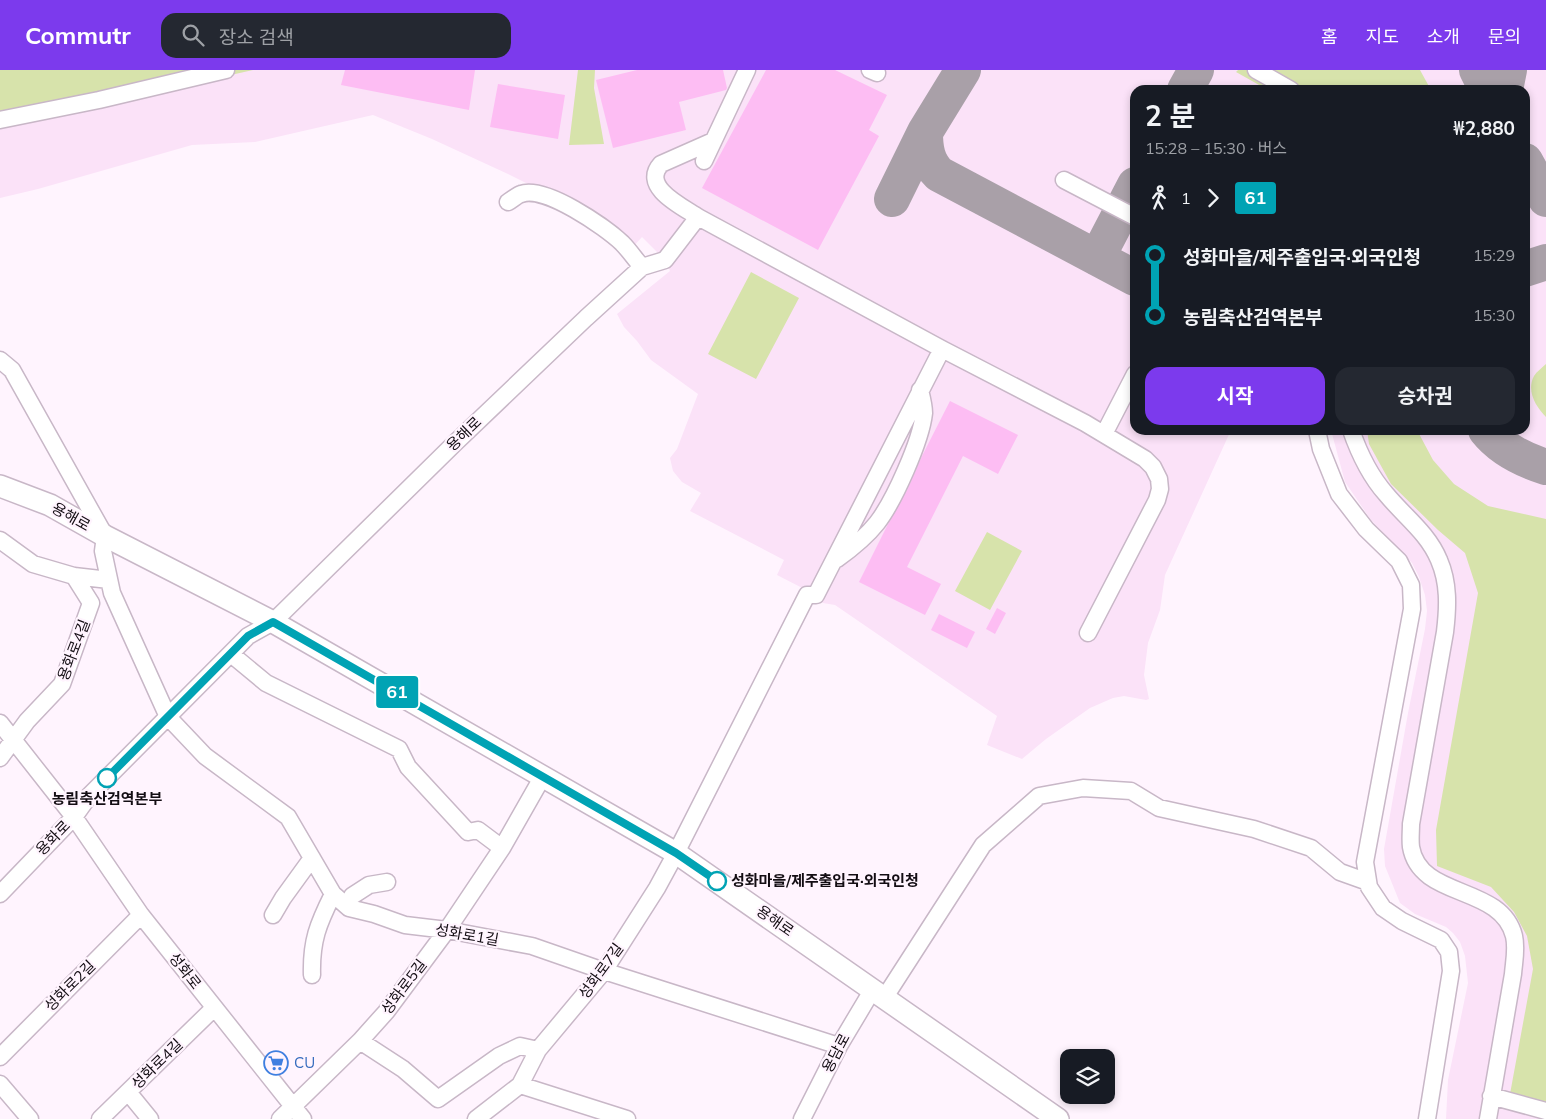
<!DOCTYPE html>
<html lang="ko">
<meta charset="utf-8">
<style>
:root{--surface:#171b24;--page:#242831;--text:#f1f3f6;--muted:#9ea1a6;--accent:#7c3aed}
body{margin:0;font-family:Mulish,"Noto Sans KR",sans-serif;background:var(--page);color:var(--text);height:100vh;display:flex;flex-direction:column;font-size:19px;white-space:nowrap}
*{box-sizing:border-box;margin:0}
p{font-size:16px;color:var(--muted)}
.icon{flex:none;width:28px;height:28px;fill:none;stroke:currentColor;stroke-width:2;stroke-linecap:round;stroke-linejoin:round}
.map{position:relative;flex:1;overflow:hidden}
.side{position:absolute;left:1130px;top:15px;width:400px;height:350px;display:flex;flex-direction:column;background:var(--surface);border-radius:15px;box-shadow:0 2px 8px #0003}
.side>*{flex:none}
.badge{padding:0 10px;border-radius:4px;font-size:18px;line-height:32px}
.buttons{position:absolute;left:1060px;top:979px;display:grid;gap:10px}
.buttons a{display:grid;place-items:center;width:55px;height:55px;border-radius:10px;background:var(--surface);box-shadow:0 2px 8px #0003;font-size:25px}
.map>.badge{position:absolute;translate:-50% -50%;box-shadow:0 0 0 2px #fff}
.legs{display:flex;align-items:center;gap:8px;height:55px;padding:0 15px;font-size:16px}
.legs p{margin-inline-start:auto}
.head{display:flex;align-items:center;justify-content:space-between;height:85px;padding:0 15px}
h1{font-size:28px;font-weight:700;line-height:38px}
.primary-button{display:flex;gap:10px;margin-top:auto;padding:10px 15px}
.primary-button a{flex:1;height:58px;border-radius:15px;background:var(--accent);color:#fff;font-size:20px;font-weight:700;line-height:58px;text-align:center}
.primary-button a+a{background:var(--page);color:var(--text)}
ul{padding:0 15px;list-style:none}
li{display:flex;align-items:center;gap:18px;height:60px;font-size:19px}
li i{display:grid;place-items:center;width:8px;height:100%;margin:0 6px;background:currentColor}
li i::after{content:'';width:12px;height:12px;margin:-6px;border:4px solid;border-radius:50%;background:var(--surface)}
li p{margin-inline-start:auto}
li:first-child i{background:linear-gradient(#0000 50%,currentColor 0)}
li:last-child i{background:linear-gradient(currentColor 50%,#0000 0)}
header{display:flex;align-items:center;gap:30px;box-sizing:border-box;height:70px;padding:0 25px;background:var(--accent);color:#fff}
header strong{font-size:24px}
nav{display:flex;gap:28px;margin-inline-start:auto;font-size:18px}
.search{width:350px;height:45px;background:var(--page);display:flex;align-items:center;gap:12px;box-sizing:border-box;padding:0 18px;border-radius:15px;color:var(--muted);font-size:19px}
.map>svg:first-child{display:block}
.built{fill:#fbe2f8}
.green{fill:#d7e3ab}
.lines{fill:none;stroke-linecap:round;stroke-linejoin:round}
.taxiway{stroke:#a9a0a8;stroke-width:36}
.building{fill:#fdbdf3}
.minor-casing{stroke:#c8b7c7;stroke-width:19}
.major-casing{stroke:#c8b7c7;stroke-width:24}
.minor{stroke:#fff;stroke-width:16}
.major{stroke:#fff;stroke-width:21}
.line-1-casing{stroke:#fff;stroke-width:11}
.line-1{stroke:#00a3b4;stroke-width:8}
.stop-1-dot{fill:#fff;stroke:#00a3b4;stroke-width:2.5}
.labels{text-anchor:middle;stroke-width:4.5;stroke-linejoin:round;paint-order:stroke}
.street-label{font-size:15px;fill:#130d13;stroke:#fff4fe}
.stop-label{font-size:15px;font-weight:bold;fill:#130d13;stroke:#fff4fe}
.shop-label{font-size:15px;fill:#366cbe;stroke:#fff4fe;text-anchor:start}
</style>
<header>
<strong>Commutr</strong>
<div class="search"><svg class="icon" aria-label="search" viewBox="0 0 24 24"><circle cx="10" cy="10" r="6"/><path d="M15 15l6 6"/></svg>장소 검색</div>
<nav><a>홈</a><a>지도</a><a>소개</a><a>문의</a></nav>
</header>
<div class="map">
<svg width="1546" height="1049" viewBox="0 0 1546 1049">
<rect width="100%" height="100%" fill="#fff4fe"/>
<path class="built" d="M0,0H1546V1049H1446L1448,1010L1468,913L1465,886L1460,872L1453,863L1446,857L1415,844L1400,833L1385,796L1384,779L1408,643L1425,559L1427,541L1425,525L1419,507L1412,493L1371,450L1345,412L1331,360H1525V20H1135V360H1231L1165,505L1160,540L1148,573L1144,605L1149,629L1146,630L1124,626L1113,628L1090,638L1046,669L1022,689L987,675L997,646L835,535L823,533L816,525L777,505L784,490L690,441L701,423L682,412L673,401L670,388L677,379L698,324L651,290L637,271L624,257L617,244L670,201L665,190L642,167L631,179L568,134L508,104L432,69L373,45L255,72L192,75L38,119L0,128Z"/>
<path class="green" d="M0,0H253L0,57Z
M578,0H595L594,18L604,74L569,75Z
M1238,0H1420L1431,20H1268L1236,2Z
M751,202L799,228L756,309L708,284Z
M1546,294V347C1536,337 1526,321 1534,306C1537,301 1542,298 1546,294Z
M1367,360H1417L1433,390L1454,414L1488,436L1546,449V1034L1510,1024L1533,899L1527,866L1514,842L1491,817L1437,796L1436,760L1478,523L1465,483L1438,460L1391,414L1369,374Z
M987,462L1022,481L990,540L955,521Z"/>
<g class="lines">
<path class="taxiway" d="M1477,0L1487,20
M1185,20L1196,0
M1505,20L1509,0
M925,62C925,79 927,92 939,104L1135,208
M1525,91L1546,129
M892,129L925,62L963,0
M1097,188L1135,115
M1525,199L1546,192
M1486,360C1501,379 1524,390 1546,397"/>
</g>
<path class="building" d="M345,0H475L469,40L341,15Z
M637,0H723L727,18L726,20L679,32L686,60L613,78L596,10Z
M766,0H835L887,25L869,60L879,66L818,180L702,118Z
M498,14L565,25L558,69L490,57Z
M950,331L1018,365L998,404L963,386L907,497L941,514L925,545L859,512L887,456L907,420L922,386Z
M997,538L1006,543L995,564L986,559Z
M939,544L975,562L967,578L931,560Z"/>
<g class="lines">
<g class="minor-casing">
<path id="minor" d="M870,0L877,3
M1256,0L1291,20
M0,50L99,30L226,0
M704,91L747,0
M1064,110L1135,147
M508,132C512,130 517,125 521,124C545,115 605,157 622,173C629,180 635,189 642,197
M698,147C683,137 640,117 661,94L713,71
M0,290L12,300L105,466L103,481L112,523L168,647L205,686L288,747L333,824L349,838L374,844L405,855L447,860L532,876L604,901L839,976
M1317,360L1321,379L1339,424L1366,459L1399,491L1411,515L1412,539L1365,792L1369,817L1383,838L1402,851L1441,870L1449,882L1451,901L1427,1049
M1351,360C1359,383 1370,406 1386,424C1404,446 1428,463 1439,490C1449,513 1448,537 1445,562L1411,754C1411,762 1410,769 1411,777C1420,830 1501,814 1514,866C1517,879 1514,891 1513,904L1488,1049
M1104,364L1135,304
M0,470L33,494L74,506L109,510
M837,489C851,479 866,467 877,453C894,431 921,371 924,343C924,336 922,328 920,320
M231,584L266,613L399,679L408,697L468,762L478,760L502,778
M0,653L74,747L141,845L303,1049
M0,688L27,651L62,614L91,533L74,506
M0,824L74,747L89,726L248,566L273,552L455,373L586,248L642,197L665,190L698,147L942,279L1085,353L1145,389L1153,397L1159,409L1160,419L1157,430L1088,563
M349,838L352,826L369,815L387,812
M273,845L283,828L312,788
M312,905C311,871 318,854 333,824
M885,927L983,775L1039,726L1083,718L1131,721L1159,738L1254,759L1311,778L1340,802L1368,812
M360,971L403,999L438,1029L499,986L520,976L538,980
M0,987L141,845
M0,1014L30,1049
M520,1015L627,1049
M128,1022L150,1049
M1491,1026L1546,1041
M100,1049L214,938
M280,1049L360,971L386,942L447,860L502,778L543,706
M476,1049L520,1015L538,980L604,901L657,818L676,783L807,525H816L942,279
M802,1049L839,976L873,919"/>
</g>
<g class="major-casing">
<path id="major" d="M0,416L50,435L105,466L273,552L676,783L1058,1049"/>
</g>
<use href="#minor" class="minor"/>
<use href="#major" class="major"/>
</g>
<g class="lines">
<g class="line-1-casing">
<path id="line-1" d="M107,708L248,566L273,552L676,783L717,811"/>
</g>
<use href="#line-1" class="line-1"/>
</g>
<defs>
<g id="supermarket-ring" transform="scale(1.25)"><circle r="9.5" fill="#fff4fe" stroke="#3f7fe0" stroke-width="1.5"/><path d="M-6-5.5h2.5l.6 2H6L4.5 2H-2.5L-4.4-4H-6ZM-1.5 3.2a1.3 1.3 0 1 0 .1 0ZM3 3.2a1.3 1.3 0 1 0 .1 0Z" fill="#3f7fe0"/></g>
</defs>
<g fill-rule="evenodd">
<use href="#supermarket-ring" x="276" y="993"/>
</g>
<g class="stop-1-dot">
<circle cx="107" cy="708" r="9"/>
<circle cx="717" cy="811" r="9"/>
</g>
<g class="labels">
<g class="street-label">
<text transform="translate(464 364) rotate(-44)" y="5">용해로</text>
<text transform="translate(71 447) rotate(29)" y="5">용해로</text>
<text transform="translate(74 580) rotate(-69)" y="5">용화로4길</text>
<text transform="translate(53 768) rotate(-46)" y="5">용화로</text>
<text transform="translate(775 851) rotate(35)" y="5">용해로</text>
<text transform="translate(467 865) rotate(10)" y="5">성화로1길</text>
<text transform="translate(185 901) rotate(52)" y="5">성화로</text>
<text transform="translate(601 901) rotate(-54)" y="5">성화로7길</text>
<text transform="translate(70 916) rotate(-45)" y="5">성화로2길</text>
<text transform="translate(404 917) rotate(-53)" y="5">성화로5길</text>
<text transform="translate(836 983) rotate(-62)" y="5">용담로</text>
<text transform="translate(157 994) rotate(-44)" y="5">성화로4길</text>
</g>
<g class="stop-label">
<text x="107" y="734">농림축산검역본부</text>
<text x="731" y="816" text-anchor="start">성화마을/제주출입국·외국인청</text>
</g>
<g class="shop-label">
<text x="294" y="998">CU</text>
</g>
</g>
</svg>
<div class="buttons">
<a><svg class="icon" aria-label="layers" viewBox="0 0 24 24"><path d="M12 4l9 5-9 5-9-5zM3 14l9 5 9-5"/></svg></a>
</div>
<b class="badge" style="left:397px;top:622px;background:#00a3b4;color:#fff">61</b>
<section class="side">
<div class="head"><div><h1>2 분</h1><p>15:28 – 15:30 · 버스</p></div><b>₩2,880</b></div>
<div class="legs"><svg class="icon" aria-label="walk" viewBox="0 0 24 24"><circle cx="13" cy="4" r="2"/><path d="M13 8l-2 6 4 7M11 14l-3 7M7 12l3-4h3l4 4"/></svg>1<svg class="icon" aria-label="forward" viewBox="0 0 24 24"><path d="M9 5l7 7-7 7"/></svg><b class="badge" style="background:#00a3b4;color:#fff">61</b></div>
<ul>
<li><i style="color:#00a3b4"></i><b>성화마을/제주출입국·외국인청</b><p>15:29</p></li>
<li><i style="color:#00a3b4"></i><b>농림축산검역본부</b><p>15:30</p></li>
</ul>
<div class="primary-button"><a>시작</a><a>승차권</a></div>
</section>
</div>
